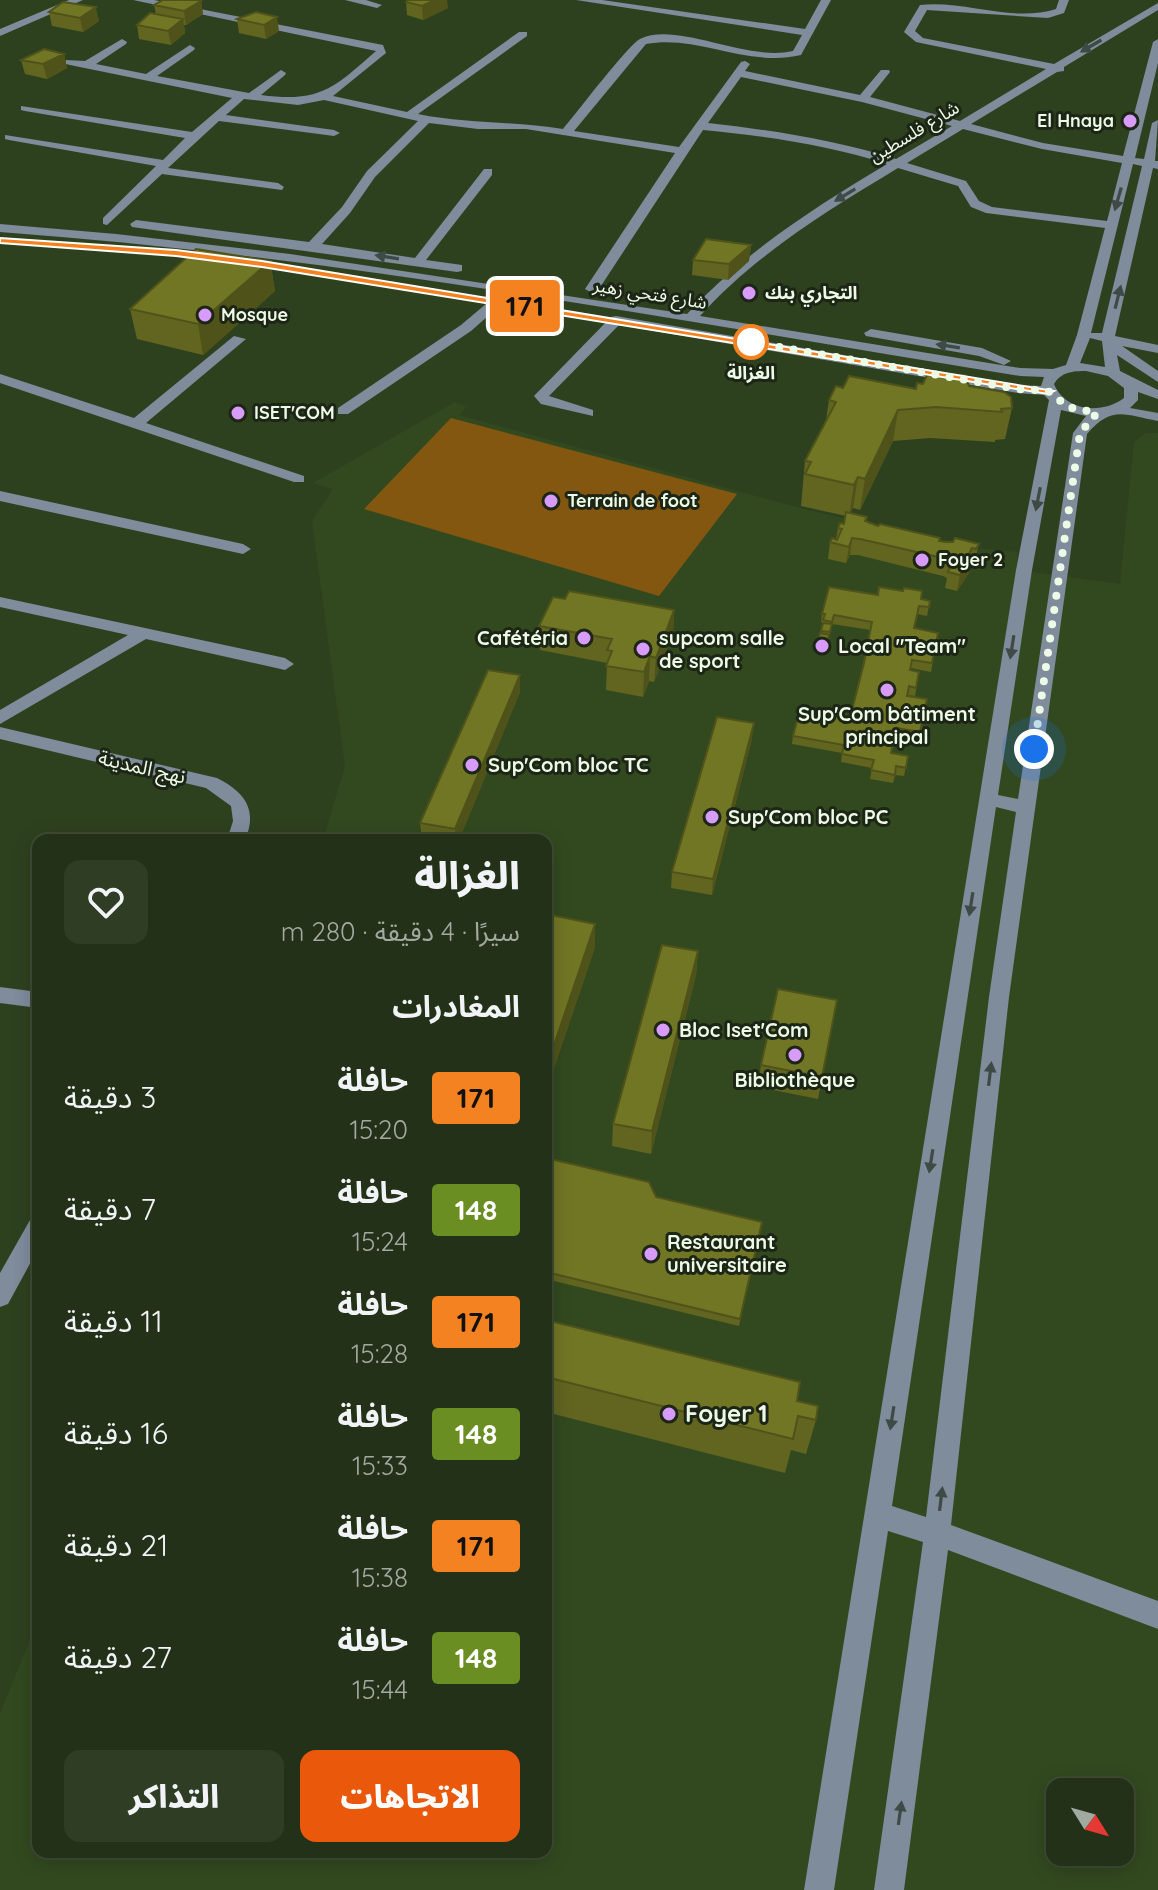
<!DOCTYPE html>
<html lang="ar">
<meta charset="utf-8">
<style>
:root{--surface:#223117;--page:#2e3d24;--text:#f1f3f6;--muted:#a2a9a1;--line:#3f4c36;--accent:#ea580c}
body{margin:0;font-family:Quicksand,"Noto Sans Arabic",sans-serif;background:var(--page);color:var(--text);direction:rtl;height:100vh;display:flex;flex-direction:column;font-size:30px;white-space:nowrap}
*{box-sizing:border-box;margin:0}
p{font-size:26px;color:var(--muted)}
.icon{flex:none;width:44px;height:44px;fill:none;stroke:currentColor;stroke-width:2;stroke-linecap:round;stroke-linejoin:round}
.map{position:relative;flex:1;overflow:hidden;direction:ltr}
.side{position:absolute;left:32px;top:834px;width:520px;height:1024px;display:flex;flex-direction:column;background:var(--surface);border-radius:16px;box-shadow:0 4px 20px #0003,0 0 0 2px var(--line);direction:rtl}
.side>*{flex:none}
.badge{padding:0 16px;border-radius:6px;font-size:28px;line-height:52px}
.needle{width:52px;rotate:127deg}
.controls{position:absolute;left:1046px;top:1778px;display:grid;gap:16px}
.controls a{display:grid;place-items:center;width:88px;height:88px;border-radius:16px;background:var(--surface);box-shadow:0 4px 20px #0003,0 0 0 2px var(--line);font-size:40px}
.you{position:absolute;width:40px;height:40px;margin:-20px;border:6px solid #fff;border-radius:50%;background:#1a73e8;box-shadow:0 0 0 12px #1a73e833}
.map>.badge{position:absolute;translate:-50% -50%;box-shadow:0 0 0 4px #fff}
h2{padding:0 32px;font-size:30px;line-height:72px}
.round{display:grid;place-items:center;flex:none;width:84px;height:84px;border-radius:16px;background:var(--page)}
.headline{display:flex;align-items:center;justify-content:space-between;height:136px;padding:0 32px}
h1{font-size:38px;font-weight:800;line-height:60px}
.primary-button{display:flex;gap:16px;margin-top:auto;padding:16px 32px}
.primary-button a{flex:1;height:92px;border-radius:16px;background:var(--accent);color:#fff;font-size:32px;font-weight:800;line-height:92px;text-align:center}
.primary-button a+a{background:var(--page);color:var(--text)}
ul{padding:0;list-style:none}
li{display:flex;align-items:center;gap:24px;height:112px;padding:0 32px}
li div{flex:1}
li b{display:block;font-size:30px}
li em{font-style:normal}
li .badge{min-width:88px;font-weight:700;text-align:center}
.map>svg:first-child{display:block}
.built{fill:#32491f;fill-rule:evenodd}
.green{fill:#845710}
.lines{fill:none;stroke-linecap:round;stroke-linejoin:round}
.minor{fill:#7f8c9b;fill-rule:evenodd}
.wall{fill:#616520}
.shaded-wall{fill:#4f531a}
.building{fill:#717625;stroke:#4f531a;stroke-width:2}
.oneway{fill:#3f4945}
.line{fill:#f58220;stroke:#fff;stroke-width:2}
.walk{stroke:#edfae5;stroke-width:8;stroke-dasharray:0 14.4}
.poi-dot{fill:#d79bf9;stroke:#1c2516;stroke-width:3}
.stop-dot{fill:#fff;stroke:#f58220;stroke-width:4}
.labels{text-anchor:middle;stroke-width:6;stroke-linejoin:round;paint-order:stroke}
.far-poi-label{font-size:18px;font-weight:bold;fill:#edfae5;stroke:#1c2516;text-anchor:start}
.far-street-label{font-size:18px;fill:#edfae5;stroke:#1c2516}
.far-stop-label{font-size:18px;font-weight:bold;fill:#edfae5;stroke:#1c2516}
.poi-label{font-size:20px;font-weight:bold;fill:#edfae5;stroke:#1c2516;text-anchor:start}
.street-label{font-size:20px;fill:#edfae5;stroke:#1c2516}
.near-poi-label{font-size:24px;font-weight:bold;fill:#edfae5;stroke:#1c2516;text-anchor:start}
</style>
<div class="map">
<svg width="1158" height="1890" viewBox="0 0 1158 1890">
<rect width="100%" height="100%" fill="#2e411f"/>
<path class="built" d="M455,402L466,407L459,415L785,504L955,546L1018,552L1016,570L1120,584L1134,442L1146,433H1158V1890H0V1713L38,1621V1852H546V840H323L345,766L312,521L333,489L313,483ZM1060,1792H1120V1852H1060Z"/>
<path class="green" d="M451,418L737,494L659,596L364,509Z"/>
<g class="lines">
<path class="minor" d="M69,0H83L0,36V29Z
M133,0H154L383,45L386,53L333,96L407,112L519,32H527V36L418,114C466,124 515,121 563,129C576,114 628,45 640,39C677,21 746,62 793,51L802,35L576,0H602L805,29L821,0H831L801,55C747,68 698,34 646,44L574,131L679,147L741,62L745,61L750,64L745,71L860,95L881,70H889L890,72L870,97L960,121L1046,69L916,42L904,32L920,5C965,0 1012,23 1056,9L1059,0H1069L1064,13L1048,18L927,10L915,31L923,38L1054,64L1158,3V10L1064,67V71L1057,72L971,124L1043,143L1123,156L1153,42L1158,39V63L1135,158L1144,159L1152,123L1158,120L1155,161H1158V169L1153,168L1115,336L1158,345V353L1122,346L1158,371V382L1117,355L1120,371L1158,390V399L1138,392V400L1130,408L1158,413V421C1124,415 1112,405 1087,434L1009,997L951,1525L1158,1601V1629L948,1550L904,1890H874L923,1542L888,1531L834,1890H804L1016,570L1049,400L1044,395L1018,393L619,325L549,396L593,410V416L541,404L534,396L611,317L616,316L1018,385L1041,386L1044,377L1020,376C682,321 342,257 0,232V224L116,234L290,254L687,314C745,252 815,207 887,164C828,145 765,136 703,130L599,289L592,293L585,289L675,153L526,129H478L429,123L375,177L350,213L322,244L415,258L484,169H492V175L426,260L462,265V271L457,272L132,227L130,224L136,220L309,242L342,207L367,171L418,121L324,100L298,105L244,99L226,115L334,130L340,133L334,136L219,121L168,168L278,183L284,187L282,190L162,174L107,225L103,224V218L156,166L9,140L5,139V135L163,160L185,138L25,111L21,110V106L192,132L232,98L70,65L66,64V60L85,61L122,39L127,42L126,44L96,64L146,74L190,45L195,48L194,50L157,76L249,93L281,70L286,73L285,75L261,95C320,103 334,88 376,51ZM741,77L862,102L952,126L896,159C835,140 771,130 708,123ZM963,129L1042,149L1122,163L1107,221L992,207L979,201L966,181L907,163ZM1133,164L1142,166L1102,333H1091ZM898,168L958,186L971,207L986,213L1105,228L1077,335L1066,365L1053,369L1020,368L700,316C756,254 827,211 898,168ZM1090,338L1102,341L1105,367L1080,363ZM1086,371L1108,376L1124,388V398C1101,415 1065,411 1054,384C1061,372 1073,371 1086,371ZM1061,410L1086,416L1073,433L1018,799L998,795L1032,570ZM996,807L1016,812L989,997L926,1517L892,1506Z
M345,0H366L382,5L377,8Z
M493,298L505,301L471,331L348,414H338V408L461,325Z
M871,329L982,348L1011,361L1004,365L979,356L866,336L864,333Z
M234,336L246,339L146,423L304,476V482H294L0,383V374L134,418Z
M0,491L243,544L251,549L243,554L0,501Z
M0,597L285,658L294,664L285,670L146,639L0,724V710L128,635L0,607Z
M0,727L217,778C245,792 258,810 245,840H227L233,821L231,806L206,788L0,739Z
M0,987L38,992V1008L0,1003Z
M38,1217V1249L8,1304L0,1307V1273L30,1220Z"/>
</g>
<path class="wall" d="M201,1L203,14L186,25H184L185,33L171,45L139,39L137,25L156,14L154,5Z
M406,2L448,8L423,20L407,15Z
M49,12L99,21L83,32L52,26Z
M256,12L279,31L266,39L239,33L237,19Z
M64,54L67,68L47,79L25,74L21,60Z
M751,245L749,261L728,280L692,275L693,260Z
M270,261L275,291L203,355L137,339L130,309Z
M969,386L1012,408L1005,439L995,440V442L930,438L893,441L860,510L853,508L850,513L867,517V521L878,526L946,542L979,544L975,560L973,566H971L969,573L957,591L945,588L947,578L943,576L858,555H850L846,563L828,559L830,542L836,539L838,528L844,524L846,516L801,506L805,461L826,421L829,400L843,388L916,389Z
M878,595L930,601L927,616L917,614L914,628L938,633L931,672L911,668L910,670L919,672L915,696L907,695L920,732L919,741L895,736L891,753L908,756L904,776L895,775L893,783L870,779L872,768L841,762L842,753L792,744L793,736L850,718L871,630L832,624L826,651L817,650L823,622H821L822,614Z
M565,599L674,610L673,634L654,682L649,681L643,697L606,690L607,663L540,650L539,626Z
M520,675V692L459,840L422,839L420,823Z
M752,739L712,895L671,888L672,872Z
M546,914L595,947L547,1089H546Z
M698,951L696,975L651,1154L612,1146L613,1124Z
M837,1000L818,1099L758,1087L761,1065Z
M546,1158L656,1197L762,1222L739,1326L546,1279Z
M546,1320L797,1401L816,1420L806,1454L791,1450L785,1473L546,1412Z"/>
<path class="shaded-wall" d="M435,0H447L448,8L423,20L422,6Z
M201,1L203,14L186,25L184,11Z
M96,7L99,21L83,32L80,18Z
M277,17L279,31L266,39L264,25Z
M183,19L185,33L171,45L168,31Z
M64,54L67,68L47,79L43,64Z
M751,245L749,261L728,280L729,264Z
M270,261L275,291L203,355L198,324Z
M898,410L893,441L860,510L865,479Z
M858,477L853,508L849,516L854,485Z
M852,538L850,555L846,563L849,547Z
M972,548L968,564L973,557L969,573L957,591L960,575Z
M674,610L673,634L654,682L656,658Z
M650,656L649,681L643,697L644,672Z
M520,675V692L459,840H456L455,829Z
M754,723L752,739L712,895L713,879Z
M595,924V947L547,1089V1066Z
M698,951L696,975L651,1154L652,1131Z"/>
<path class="building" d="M163,0H197L201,1L184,11L154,5Z
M408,0H435L422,6L406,2Z
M63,2L96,7L80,18L49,12Z
M256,12L277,17L264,25L237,19Z
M150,13L183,19L168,31L137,25Z
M44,49L64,54L43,64L21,60Z
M706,239L751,245L729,264L693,260Z
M196,249L270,261L198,324L130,309Z
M927,375H965L969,386L1004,392L1011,397L1012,408L1001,409L1002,412L936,407L898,410L865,479L858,477L854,485L805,474L811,462L805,461L836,402L829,400L836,386L843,388L849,376L916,389L917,383L923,384Z
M846,512L867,517L865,521L878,526L880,524L940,538L939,541L946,542H953L955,538L979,544L976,549L972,548L968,556L973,557L960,575L948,572L952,563L947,559L860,539L852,538L849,547L830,542L832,538L837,540L842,529L838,528L840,523L844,524Z
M829,587L878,595L879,587L903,591L904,588L922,591L921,599L930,601L929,607L919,606L914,628L938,633L932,663L912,660L910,670L919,672L916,688L909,686L907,696L927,699L920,732L896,728L891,753L908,756L906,768L896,766L895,775L871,770L874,760L842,754L844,745L793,736L800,710L850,718L864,663L872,622L834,615L832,622L823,620L825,614H822Z
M569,591L674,610L656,658L650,656L644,672L606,666L612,651L607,650L612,639L539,626L553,597L565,599Z
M823,623L832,624L830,632L821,631Z
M820,633L829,635L827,643L818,642Z
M488,670L520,675L455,829L420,823Z
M717,717L754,723L713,879L672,872Z
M546,914L595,924L547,1066H546Z
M662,945L698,951L652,1131L613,1124Z
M778,989L837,1000L822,1077L761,1065Z
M546,1158L649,1182L656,1197L762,1222L740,1319L546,1272Z
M546,1320L800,1382L797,1401L818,1406L816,1420L798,1416L793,1439L546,1377Z"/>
<defs><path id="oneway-solid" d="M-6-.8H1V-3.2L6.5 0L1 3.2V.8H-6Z" transform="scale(2)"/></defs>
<g class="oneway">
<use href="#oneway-solid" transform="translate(1091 46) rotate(150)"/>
<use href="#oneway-solid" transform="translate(845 195) rotate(149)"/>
<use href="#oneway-solid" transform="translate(1118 199) rotate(106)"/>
<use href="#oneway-solid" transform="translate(387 257) rotate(-171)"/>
<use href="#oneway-solid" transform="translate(1118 297) rotate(-76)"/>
<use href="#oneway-solid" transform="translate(948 346) rotate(-171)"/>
<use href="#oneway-solid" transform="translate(1038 499) rotate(101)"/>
<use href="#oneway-solid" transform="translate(1012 647) rotate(99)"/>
<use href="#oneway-solid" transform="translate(971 904) rotate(99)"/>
<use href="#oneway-solid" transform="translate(990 1074) rotate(-83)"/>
<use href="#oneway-solid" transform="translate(931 1161) rotate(99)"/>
<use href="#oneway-solid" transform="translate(892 1418) rotate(99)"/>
<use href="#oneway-solid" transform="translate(941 1499) rotate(-83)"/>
<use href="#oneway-solid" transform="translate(900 1813) rotate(-82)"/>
</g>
<path class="line" d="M0,238L176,250L262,261L1054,391L1048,394L262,267L176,256L0,243Z"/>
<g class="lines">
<path class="walk" d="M751,342L1018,389L1048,391L1068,407L1097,413L1080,433L1034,749"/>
</g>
<g class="poi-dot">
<circle cx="1130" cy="121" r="8"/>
<circle cx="749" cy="293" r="8"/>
<circle cx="205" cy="315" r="8"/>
<circle cx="238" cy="413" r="8"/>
<circle cx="551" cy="501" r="8"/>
<circle cx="922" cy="560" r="8"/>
<circle cx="584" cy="638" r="8"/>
<circle cx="822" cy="646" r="8"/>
<circle cx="643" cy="649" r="8"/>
<circle cx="887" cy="690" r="8"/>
<circle cx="472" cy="765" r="8"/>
<circle cx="712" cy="817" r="8"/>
<circle cx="663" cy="1030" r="8"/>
<circle cx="795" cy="1055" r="8"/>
<circle cx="651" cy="1254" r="8"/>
<circle cx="669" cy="1414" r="8"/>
</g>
<circle class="stop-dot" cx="751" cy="342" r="16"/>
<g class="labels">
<g class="far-poi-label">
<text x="1114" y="127" text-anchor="end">El Hnaya</text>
<text x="765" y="299">التجاري بنك</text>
<text x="221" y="321">Mosque</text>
<text x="254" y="419">ISET'COM</text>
<text x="567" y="507">Terrain de foot</text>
<text x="938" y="566">Foyer 2</text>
</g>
<g class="far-street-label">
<text transform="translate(914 132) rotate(-31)" y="6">شارع فلسطين</text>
<text transform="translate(650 294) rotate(9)" y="6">شارع فتحي زهير</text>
</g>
<g class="far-stop-label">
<text x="751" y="379">الغزالة</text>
</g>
<g class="poi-label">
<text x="568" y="645" text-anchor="end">Cafétéria</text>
<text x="659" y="645">supcom salle<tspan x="659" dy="23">de sport</tspan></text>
<text x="838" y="653">Local "Team"</text>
<text x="887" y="721" text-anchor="middle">Sup'Com bâtiment<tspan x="887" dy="23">principal</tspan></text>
<text x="488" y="772">Sup'Com bloc TC</text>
<text x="728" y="824">Sup'Com bloc PC</text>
<text x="679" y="1037">Bloc Iset'Com</text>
<text x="795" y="1087" text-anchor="middle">Bibliothèque</text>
<text x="667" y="1249">Restaurant<tspan x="667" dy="23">universitaire</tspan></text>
</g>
<g class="street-label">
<text transform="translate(142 767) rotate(13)" y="7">نهج المدينة</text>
</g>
<g class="near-poi-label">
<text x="685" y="1422">Foyer 1</text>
</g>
</g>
</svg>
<div class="controls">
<a><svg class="needle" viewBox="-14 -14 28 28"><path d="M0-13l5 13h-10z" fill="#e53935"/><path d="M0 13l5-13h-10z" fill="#a2a9a1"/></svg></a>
</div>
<div class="you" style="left:1034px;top:749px"></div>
<b class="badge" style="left:525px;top:306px;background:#f58220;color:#111">171</b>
<section class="side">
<div class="headline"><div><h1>الغزالة</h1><p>سيرًا · 4 دقيقة · 280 m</p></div><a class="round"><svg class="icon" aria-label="heart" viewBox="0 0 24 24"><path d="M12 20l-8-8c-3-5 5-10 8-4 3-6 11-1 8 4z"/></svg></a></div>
<h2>المغادرات</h2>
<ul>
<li><span class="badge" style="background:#f58220;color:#111">171</span><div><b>حافلة</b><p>15:20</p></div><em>3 دقيقة</em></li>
<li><span class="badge" style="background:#6b8e23;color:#fff">148</span><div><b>حافلة</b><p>15:24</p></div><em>7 دقيقة</em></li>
<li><span class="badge" style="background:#f58220;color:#111">171</span><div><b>حافلة</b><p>15:28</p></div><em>11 دقيقة</em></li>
<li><span class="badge" style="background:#6b8e23;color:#fff">148</span><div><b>حافلة</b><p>15:33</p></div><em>16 دقيقة</em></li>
<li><span class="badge" style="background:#f58220;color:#111">171</span><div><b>حافلة</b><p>15:38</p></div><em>21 دقيقة</em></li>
<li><span class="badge" style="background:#6b8e23;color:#fff">148</span><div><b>حافلة</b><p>15:44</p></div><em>27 دقيقة</em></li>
</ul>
<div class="primary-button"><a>الاتجاهات</a><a>التذاكر</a></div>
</section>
</div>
